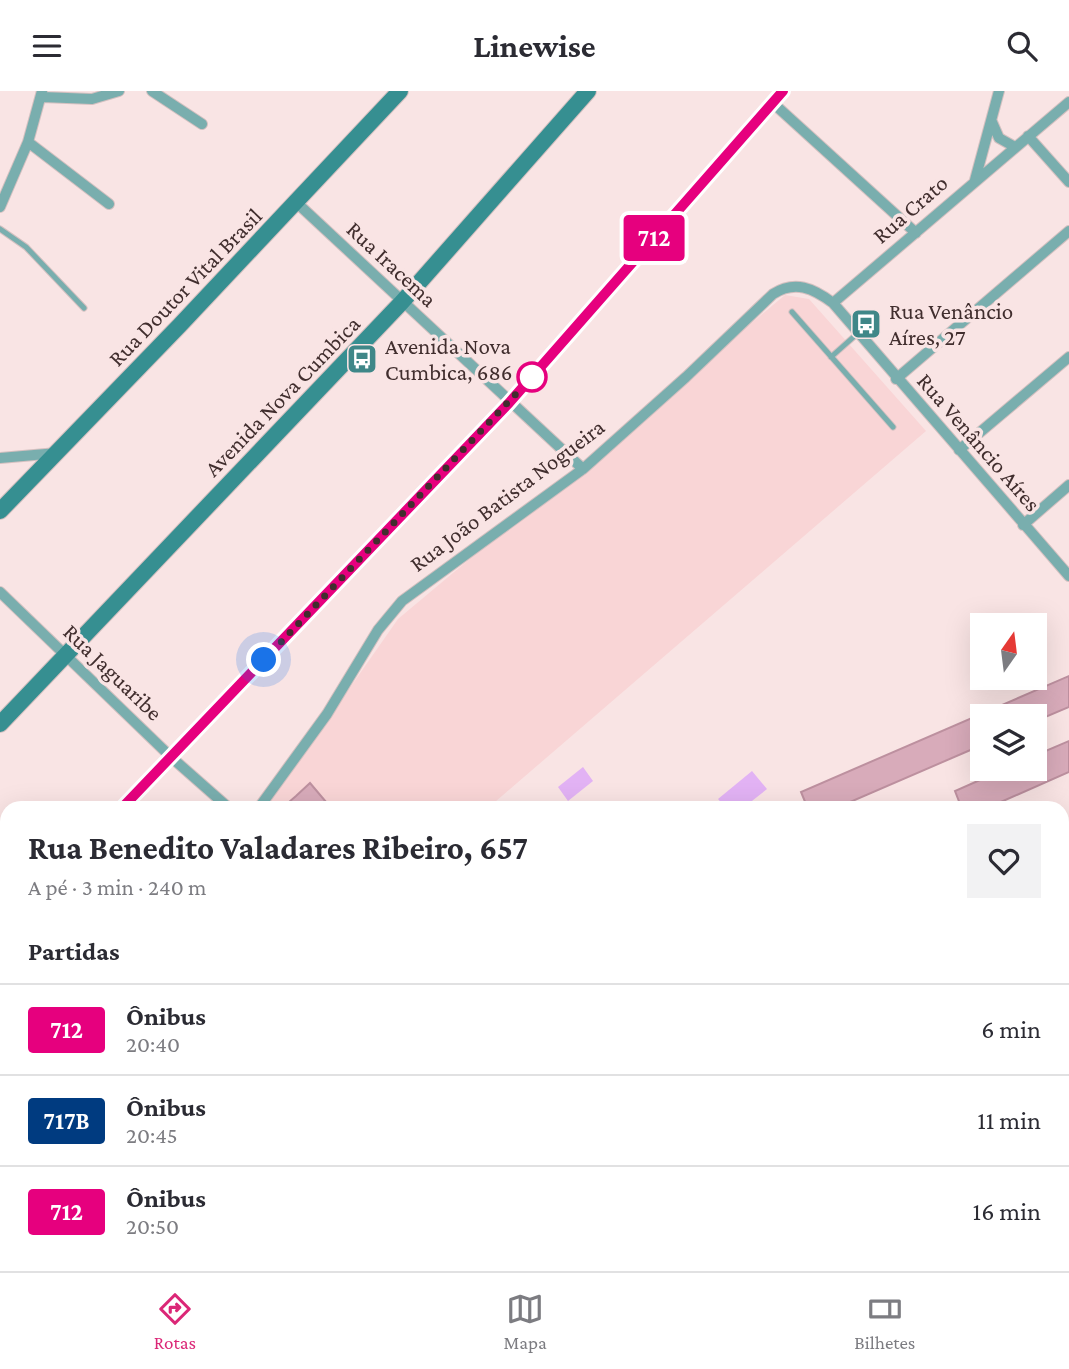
<!DOCTYPE html>
<html lang="pt">
<meta charset="utf-8">
<style>
:root{--surface:#fff;--page:#f2f2f3;--text:#2b2b33;--muted:#7c7c81;--line:#e1e1e2;--accent:#db2777}
body{margin:0;font-family:"Crimson Pro",serif;background:var(--page);color:var(--text);height:100vh;display:flex;flex-direction:column;font-size:26px;white-space:nowrap}
*{box-sizing:border-box;margin:0}
p{font-size:23px;color:var(--muted)}
.icon{flex:none;width:38px;height:38px;fill:none;stroke:currentColor;stroke-width:2;stroke-linecap:round;stroke-linejoin:round}
.map{position:relative;flex:1;overflow:hidden}
.panel{position:absolute;left:0px;top:710px;width:1069px;height:471px;display:flex;flex-direction:column;background:var(--surface);border-radius:21px 21px 0 0;box-shadow:0 7px 28px #0002}
.panel>*{flex:none}
.badge{padding:0 14px;border-radius:5px;font-size:24px;line-height:46px}
.needle{width:46px;rotate:14deg}
.buttons{position:absolute;left:970px;top:522px;display:grid;gap:14px}
.buttons a{display:grid;place-items:center;width:77px;height:77px;border-radius:0px;background:var(--surface);box-shadow:0 7px 28px #0002;font-size:35px}
.you{position:absolute;width:35px;height:35px;margin:-18px;border:5px solid #fff;border-radius:50%;background:#1a73e8;box-shadow:0 0 0 10px #1a73e833}
.map>.badge{position:absolute;translate:-50% -50%;box-shadow:0 0 0 4px #fff}
h2{padding:0 28px;font-size:26px;line-height:63px}
.round{display:grid;place-items:center;flex:none;width:74px;height:74px;border-radius:0px;background:var(--page)}
.summary{display:flex;align-items:center;justify-content:space-between;height:119px;padding:0 28px}
h1{font-size:33px;font-weight:700;line-height:52px}
ul{padding:0;list-style:none}
li{display:flex;align-items:center;gap:21px;height:91px;padding:0 28px;border-top:2px solid var(--line)}
li div{flex:1}
li b{display:block;font-size:26px}
li em{font-style:normal}
li .badge{min-width:77px;font-weight:700;text-align:center}
header{display:flex;justify-content:space-between;align-items:center;height:91px;padding:0 28px;background:var(--surface);font-size:32px;font-weight:700}
.tab-bar{display:flex;justify-content:space-around;align-items:center;height:98px;border-top:2px solid var(--line);background:var(--surface);font-size:19px;color:var(--muted)}
.tab-bar a{display:grid;justify-items:center;gap:4px}
.tab-bar .current{color:var(--accent)}
.map>svg:first-child{display:block}
.built{fill:#f9d5d6}
.green{fill:#e2b2f4}
.building{fill:#d8abba;stroke:#bd909f;stroke-width:2}
.lines{fill:none;stroke-linecap:round;stroke-linejoin:round}
.lane-casing{stroke:#d4c0c0;stroke-width:7}
.street-casing{stroke:#d4c0c0;stroke-width:12}
.secondary-casing{stroke:#d4c0c0;stroke-width:18}
.lane{stroke:#79aeae;stroke-width:5}
.street{stroke:#79aeae;stroke-width:10}
.secondary{stroke:#368f91;stroke-width:16}
.line-casing{stroke:#fff;stroke-width:16}
.line{stroke:#e6007e;stroke-width:10}
.walk{stroke:#412e2e;stroke-width:7;stroke-dasharray:0 12.6}
.stop-dot{fill:#fff;stroke:#e6007e;stroke-width:3.5}
.labels{text-anchor:middle;stroke-width:7;stroke-linejoin:round;paint-order:stroke}
.street-label{font-size:23px;fill:#412e2e;stroke:#f9e4e4}
.poi-label{font-size:23px;fill:#412e2e;stroke:#f9e4e4;text-anchor:start}
</style>
<header><svg class="icon" aria-label="menu" viewBox="0 0 24 24"><path d="M4 6h16M4 12h16M4 18h16"/></svg>Linewise<svg class="icon" aria-label="search" viewBox="0 0 24 24"><circle cx="10" cy="10" r="6"/><path d="M15 15l6 6"/></svg></header>
<div class="map">
<svg width="1069" height="1180" viewBox="0 0 1069 1180">
<rect width="100%" height="100%" fill="#f9e4e4"/>
<path class="built" d="M785,204L809,208L926,340L488,717L265,718L398,528Z
M7,1023V1174H738V1180H0V1030Z"/>
<path class="green" d="M583,676L593,690L568,710L558,696Z
M752,680L767,698L743,717H726L718,708Z
M1063,802H1069V920L1062,919Z"/>
<path class="building" d="M1069,585V616L1036,630L1034,625H982V654L834,718H808L801,701Z
M1069,650V681L985,718H962L955,700L1007,677H1034V665Z
M310,692L332,718H281L296,705Z"/>
<g class="lines">
<g class="lane-casing">
<path id="lane" d="M0,138L26,156L84,217
M792,221L893,336
M831,266L858,242
M110,1180L114,1174"/>
</g>
<g class="street-casing">
<path id="street" d="M152,0L202,33
M42,6L92,8L119,0
M773,12L916,142
M992,31L999,47L1015,56
M1028,45L1069,91
M28,51L109,113
M975,89L999,0
M297,112L583,378
M0,116L28,51L42,0
M833,212L1069,11
M896,288L1069,140
M959,359L1069,266
M0,367L57,362
M1023,434L1069,394
M0,501L171,666L230,718
M121,718L509,312L783,0
M258,718L327,623L378,539L402,510L583,378L686,286L773,203C795,189 813,197 833,212L1069,485
M0,841L7,834
M0,872L7,878
M0,1048L7,1041"/>
</g>
<g class="secondary-casing">
<path id="secondary" d="M0,420L180,234L400,0
M0,633L402,211L588,0"/>
</g>
<use href="#lane" class="lane"/>
<use href="#street" class="street"/>
<use href="#secondary" class="secondary"/>
</g>
<g class="lines">
<g class="line-casing">
<path id="line" d="M121,718L509,312L783,0"/>
</g>
<use href="#line" class="line"/>
<path class="walk" d="M264,569L532,286"/>
</g>
<defs>
<g id="bus-square" transform="scale(1.575)"><rect x="-9" y="-9" width="18" height="18" rx="4" fill="#3f8788" stroke="#f9e4e4"/><path d="M-5-6H5V4H4V6H2V4H-2V6H-4V4H-5ZM-3.5-4V0h7V-4ZM-3.5 1.2v1.5H-2V1.2ZM2 1.2v1.5H3.5V1.2Z" fill="#fff"/></g>
</defs>
<g fill-rule="evenodd">
<use href="#bus-square" x="866" y="233"/>
<use href="#bus-square" x="362" y="268"/>
</g>
<circle class="stop-dot" cx="532" cy="286" r="14"/>
<g class="labels">
<g class="street-label">
<text transform="translate(910 118) rotate(-41)" y="8">Rua Crato</text>
<text transform="translate(392 173) rotate(43)" y="8">Rua Iracema</text>
<text transform="translate(185 196) rotate(-46)" y="8">Rua Doutor Vital Brasil</text>
<text transform="translate(282 305) rotate(-46)" y="8">Avenida Nova Cumbica</text>
<text transform="translate(979 351) rotate(49)" y="8">Rua Venâncio Aíres</text>
<text transform="translate(507 404) rotate(-37)" y="8">Rua João Batista Nogueira</text>
<text transform="translate(113 581) rotate(44)" y="8">Rua Jaguaribe</text>
</g>
<g class="poi-label">
<text x="889" y="228">Rua Venâncio<tspan x="889" dy="26">Aíres, 27</tspan></text>
<text x="385" y="263">Avenida Nova<tspan x="385" dy="26">Cumbica, 686</tspan></text>
</g>
</g>
</svg>
<div class="buttons">
<a><svg class="needle" viewBox="-14 -14 28 28"><path d="M0-13l5 13h-10z" fill="#e53935"/><path d="M0 13l5-13h-10z" fill="#7c7c81"/></svg></a>
<a><svg class="icon" aria-label="layers" viewBox="0 0 24 24"><path d="M12 4l9 5-9 5-9-5zM3 14l9 5 9-5"/></svg></a>
</div>
<div class="you" style="left:264px;top:569px"></div>
<b class="badge" style="left:654px;top:147px;background:#e6007e;color:#fff">712</b>
<section class="panel">
<div class="summary"><div><h1>Rua Benedito Valadares Ribeiro, 657</h1><p>A pé · 3 min · 240 m</p></div><a class="round"><svg class="icon" aria-label="heart" viewBox="0 0 24 24"><path d="M12 20l-8-8c-3-5 5-10 8-4 3-6 11-1 8 4z"/></svg></a></div>
<h2>Partidas</h2>
<ul>
<li><span class="badge" style="background:#e6007e;color:#fff">712</span><div><b>Ônibus</b><p>20:40</p></div><em>6 min</em></li>
<li><span class="badge" style="background:#003b80;color:#fff">717B</span><div><b>Ônibus</b><p>20:45</p></div><em>11 min</em></li>
<li><span class="badge" style="background:#e6007e;color:#fff">712</span><div><b>Ônibus</b><p>20:50</p></div><em>16 min</em></li>
</ul>
</section>
</div>
<nav class="tab-bar">
<a class="current"><svg class="icon" aria-label="directions" viewBox="0 0 24 24"><path d="M12 3l9 9-9 9-9-9zM9 14v-3h6M13 9l2 2-2 2"/></svg>Rotas</a>
<a><svg class="icon" aria-label="map" viewBox="0 0 24 24"><path d="M3 6l6-2 6 2 6-2v14l-6 2-6-2-6 2zM9 4v14M15 6v14"/></svg>Mapa</a>
<a><svg class="icon" aria-label="tickets" viewBox="0 0 24 24"><path d="M3 7h18v10H3zM15 7v10"/></svg>Bilhetes</a>
</nav>
